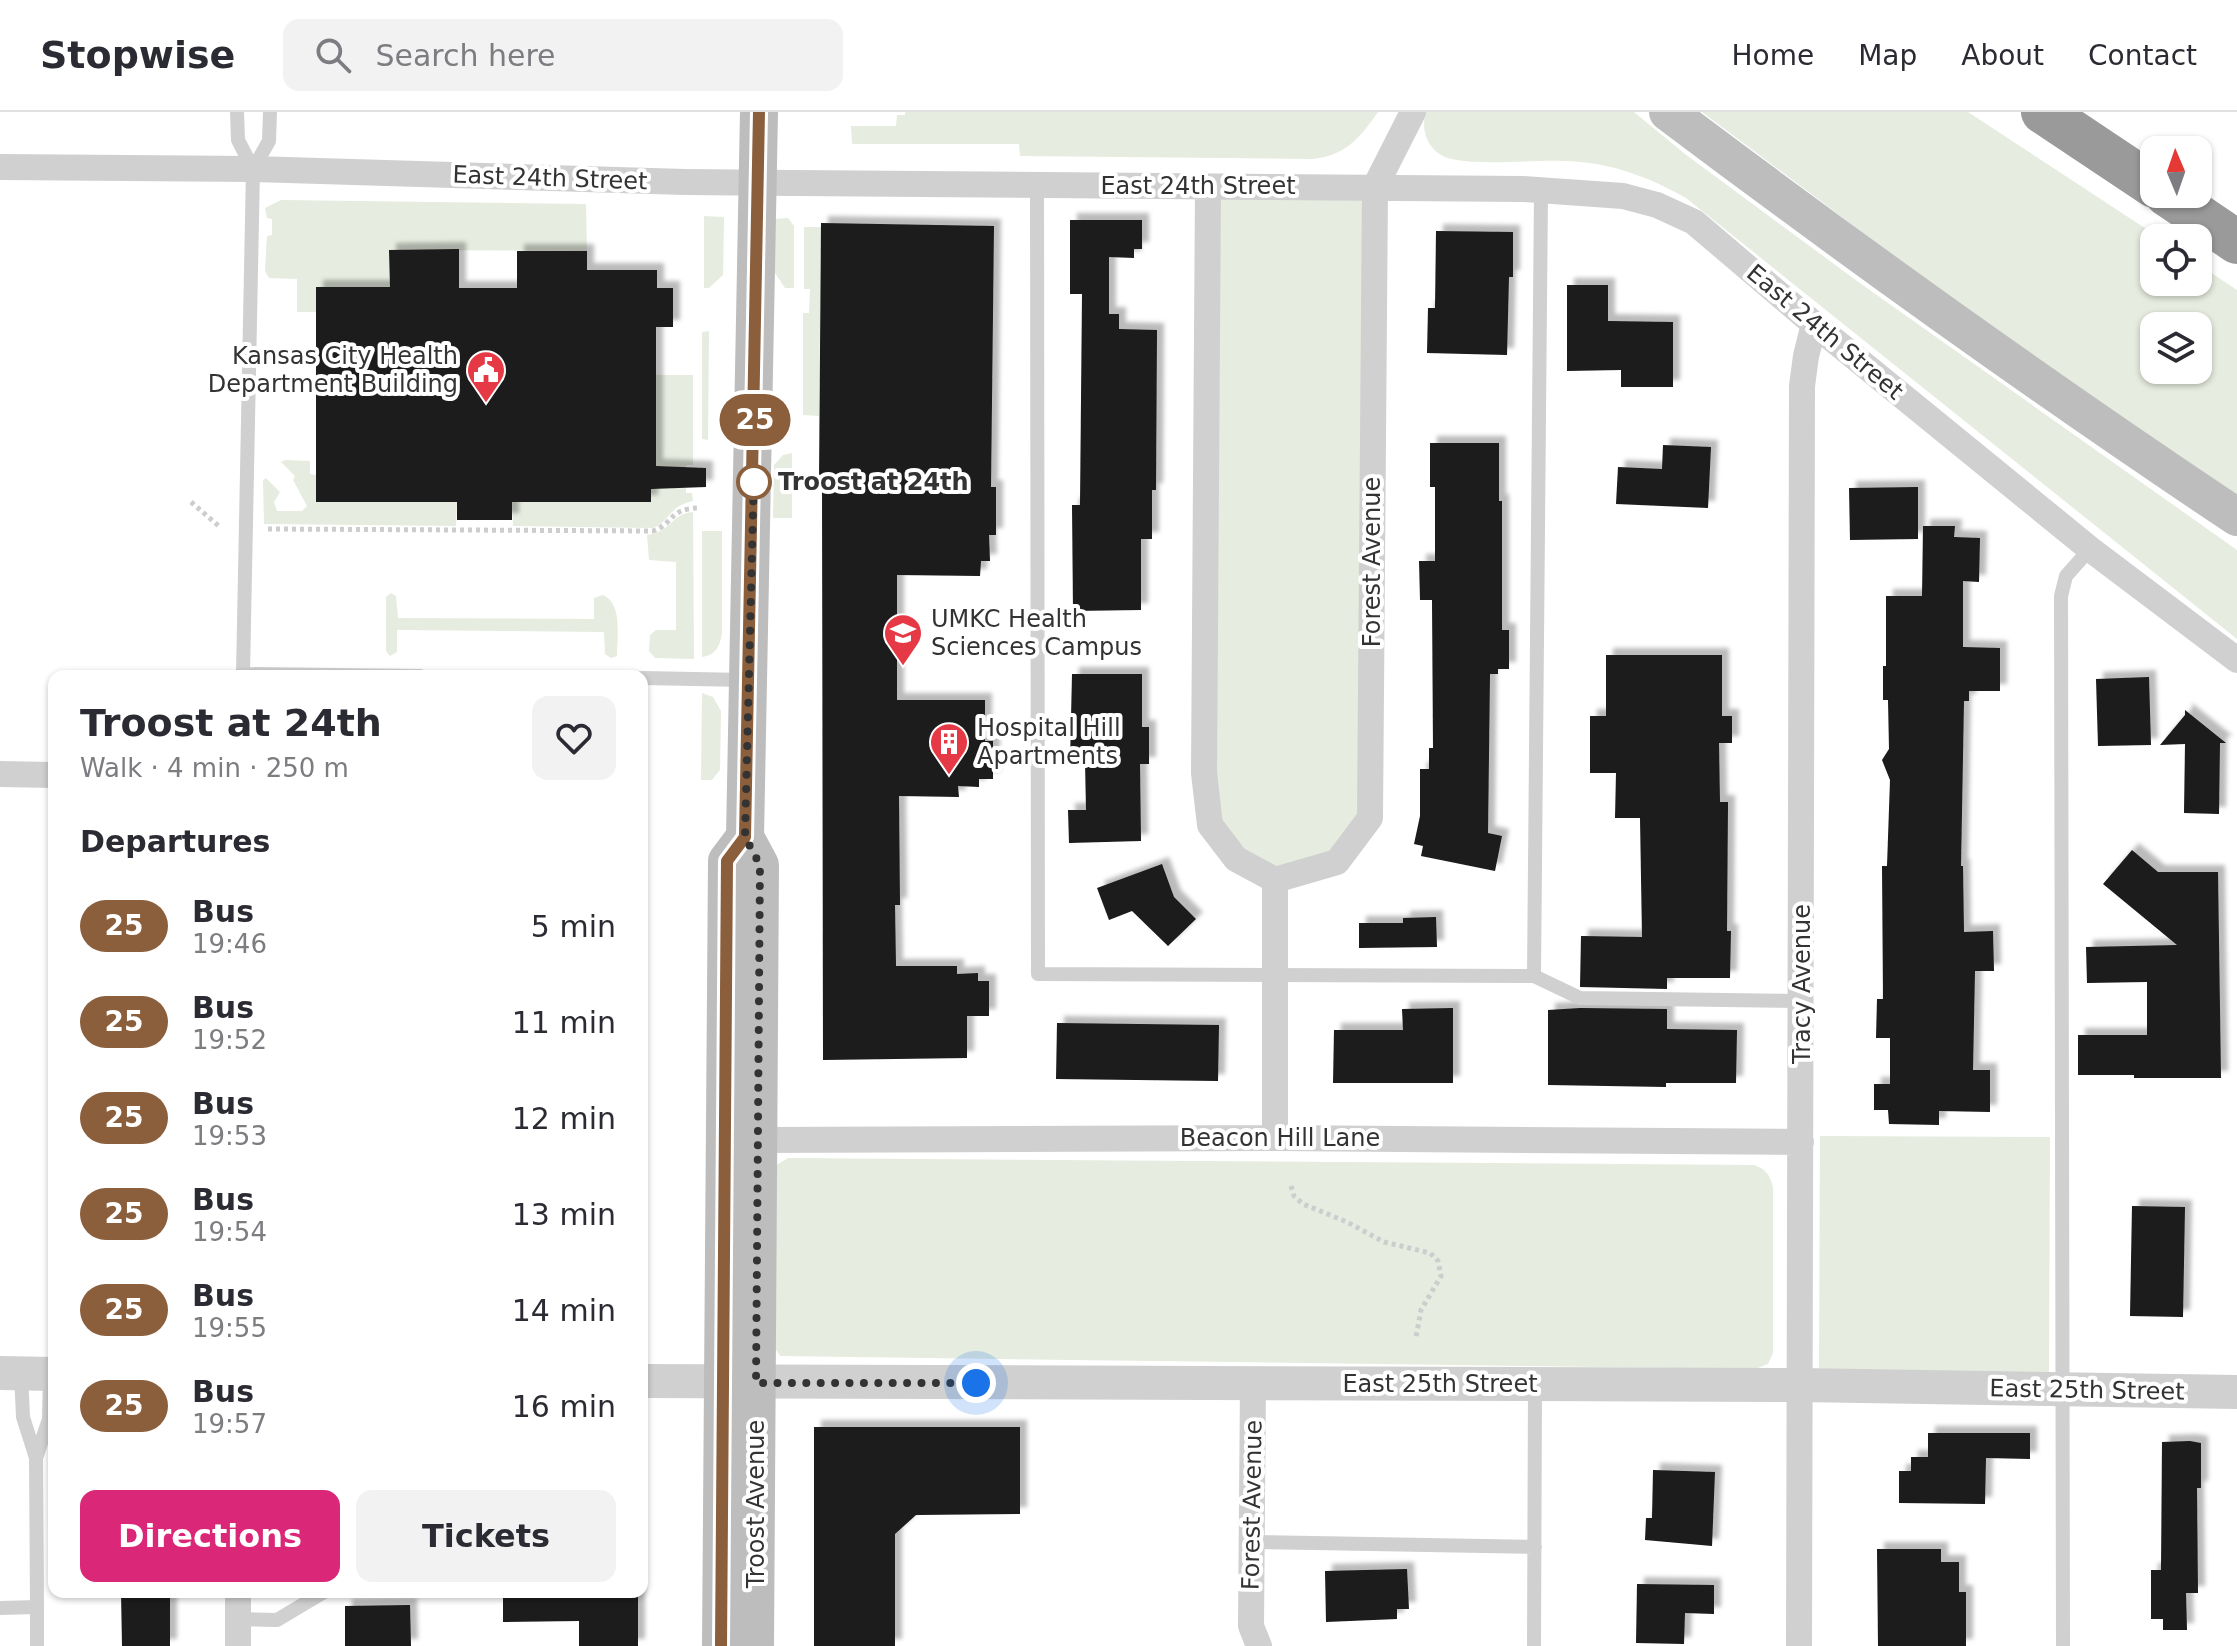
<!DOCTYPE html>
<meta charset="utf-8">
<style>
:root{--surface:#fff;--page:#f2f2f3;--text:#2b2b33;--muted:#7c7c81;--line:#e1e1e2;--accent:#db2777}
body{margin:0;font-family:"DejaVu Sans",sans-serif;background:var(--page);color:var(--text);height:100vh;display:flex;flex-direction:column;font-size:30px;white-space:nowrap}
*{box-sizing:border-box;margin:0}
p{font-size:26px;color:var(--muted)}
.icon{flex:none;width:44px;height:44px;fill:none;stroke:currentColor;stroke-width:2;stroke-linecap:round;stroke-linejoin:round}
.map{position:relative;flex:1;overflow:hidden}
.drawer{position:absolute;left:48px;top:558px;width:600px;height:928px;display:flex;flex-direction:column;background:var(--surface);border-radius:16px;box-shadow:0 2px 6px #0004}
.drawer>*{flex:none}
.badge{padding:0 16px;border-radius:26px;font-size:28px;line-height:52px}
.needle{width:52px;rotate:358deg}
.tools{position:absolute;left:2140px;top:24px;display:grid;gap:16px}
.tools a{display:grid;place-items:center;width:72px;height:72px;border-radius:16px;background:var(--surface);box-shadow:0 2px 6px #0004;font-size:40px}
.you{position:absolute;width:40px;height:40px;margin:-20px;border:6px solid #fff;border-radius:50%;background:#1a73e8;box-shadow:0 0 0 12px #1a73e833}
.map>.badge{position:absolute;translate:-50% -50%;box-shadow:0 0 0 4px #fff}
h2{padding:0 32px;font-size:30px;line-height:72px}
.round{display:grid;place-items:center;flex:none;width:84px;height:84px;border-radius:16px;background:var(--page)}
.head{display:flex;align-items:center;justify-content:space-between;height:136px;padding:0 32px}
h1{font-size:38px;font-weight:600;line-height:60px}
.button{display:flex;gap:16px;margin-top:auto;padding:16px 32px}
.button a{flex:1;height:92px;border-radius:16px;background:var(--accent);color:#fff;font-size:32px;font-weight:600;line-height:92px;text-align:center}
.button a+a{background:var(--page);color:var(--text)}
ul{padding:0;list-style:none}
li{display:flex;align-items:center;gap:24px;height:96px;padding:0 32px}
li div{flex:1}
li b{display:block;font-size:30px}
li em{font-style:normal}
li .badge{min-width:88px;font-weight:700;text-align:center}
header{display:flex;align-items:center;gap:48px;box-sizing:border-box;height:112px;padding:0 40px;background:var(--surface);border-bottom:2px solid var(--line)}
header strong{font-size:38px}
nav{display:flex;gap:44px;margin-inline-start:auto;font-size:28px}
.search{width:560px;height:72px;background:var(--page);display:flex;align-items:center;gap:20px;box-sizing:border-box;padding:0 28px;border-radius:16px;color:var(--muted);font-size:30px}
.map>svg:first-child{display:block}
.green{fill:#e6ecdf;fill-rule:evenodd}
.building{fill:#1a1a1a;filter:url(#shadow)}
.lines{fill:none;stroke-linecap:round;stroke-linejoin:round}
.path{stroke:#cdcdcd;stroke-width:5;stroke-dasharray:4 4;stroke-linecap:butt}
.service{stroke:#d0d0d0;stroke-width:14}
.minor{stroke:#d0d0d0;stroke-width:26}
.tertiary{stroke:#d0d0d0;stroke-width:34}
.secondary{stroke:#bdbdbd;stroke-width:38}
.motorway{stroke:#9a9a9a;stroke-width:44}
.line-casing{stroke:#fff;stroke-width:18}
.line{stroke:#8b5e3c;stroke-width:12}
.walk{stroke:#333;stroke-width:8;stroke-dasharray:0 14.4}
.stop-dot{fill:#fff;stroke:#8b5e3c;stroke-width:4}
.labels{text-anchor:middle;stroke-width:8;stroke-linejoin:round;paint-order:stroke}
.street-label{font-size:24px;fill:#333;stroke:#fff}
.poi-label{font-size:24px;fill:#333;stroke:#fff;text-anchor:start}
.stop-label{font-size:24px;font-weight:bold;fill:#333;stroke:#fff;text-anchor:start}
</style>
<header>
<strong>Stopwise</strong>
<div class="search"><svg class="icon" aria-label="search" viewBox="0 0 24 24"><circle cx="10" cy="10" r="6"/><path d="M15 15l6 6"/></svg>Search here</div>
<nav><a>Home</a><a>Map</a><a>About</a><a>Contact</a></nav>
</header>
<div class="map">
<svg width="2237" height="1534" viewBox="0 0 2237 1534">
<defs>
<filter id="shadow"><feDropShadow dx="7" dy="-7" stdDeviation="2" flood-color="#0004"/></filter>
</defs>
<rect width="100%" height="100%" fill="#fff"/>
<path class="green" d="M905,0H1378C1360,26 1345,44 1312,47L1020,44L1019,32H852L851,14H896L897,3H905Z
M1426,0H1634L1685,42L1857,169L2237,438V527L1686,86C1647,64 1609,50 1564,49C1536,47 1463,56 1441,43C1426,34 1421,16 1426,0Z
M1702,0H1968L2160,126H2154V170H2198V152L2237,178V388L1915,160ZM2154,214H2198V258H2154Z
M1366,86L1358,710L1332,740L1277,757L1250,746L1219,711L1213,686L1220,87Z
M281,88L586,92L587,139L390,138V175L316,200H297V167L269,166L265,159L267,124L272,123V107L267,106L265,96Z
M704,104L724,105L723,163L709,176H704Z
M788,106L794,114V176H785L775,161V107Z
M804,115H821L819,304L803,303V201H809L810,177H804Z
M709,219L708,328L702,327V220Z
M656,263H693V353H686V381H692L693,389C668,394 670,410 653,416L513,414L512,390H650L651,320H656Z
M792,341V406H773L774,353L783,343Z
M285,348L310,349V362L316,363L317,390H457L456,414L264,412L263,368L266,366L280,380L274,390L277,399H302L307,394L293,368L295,364L281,350Z
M693,400L694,547L655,546L649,539L650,523L656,518H676V450L649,448L647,423C671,420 671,402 693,400Z
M702,419H722V521C720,534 716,543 702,545Z
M391,481L396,484L398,506L594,507V486L603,483C623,492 617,525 617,544L611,546L605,542L604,520L397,518V540L390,544L386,539V485Z
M702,581L713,585L721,599L720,658L712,668H701Z
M1820,1024L2050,1025L2049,1263L1819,1262Z
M788,1046L1754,1053C1766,1057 1771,1064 1773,1076V1241L1768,1252L1755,1257L780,1244L770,1228L773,1055Z"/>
<path class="building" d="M1070,108H1142V137H1134V146L1109,145V202H1119V217L1157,218L1156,378H1152V427H1141V498L1073,499L1072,393H1080L1082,182H1070Z
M821,111L994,114L991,375H996V423H989L990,449H981L980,464L897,463V588H985V629H993V667H979V675L958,674L959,685L899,684L900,793H895L896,854H957V862L978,861V869H989V904H967V946L823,948L822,370H819Z
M1436,119L1513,120V165H1509L1507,243L1427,241L1428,196H1435Z
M459,137V176H517V139H587V158H657V176H673V215H656V354L706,356V375L651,377V390H512V408H457V390H316V175H390L389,138Z
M1567,173H1608V209L1673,210V275H1621V258L1567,259Z
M1430,331H1499V389H1502V518H1509V557H1498V562H1490L1488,721L1502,724L1495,759L1421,744L1423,734L1414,732L1420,704V657H1429V636H1433L1432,488H1420L1419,449H1435V375H1430Z
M1663,333L1711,335L1708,396L1616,392L1618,355L1662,357Z
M1918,375V427L1850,428L1849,376Z
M1923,414H1955L1954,425L1980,426L1979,470L1963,469V535L2000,536V579H1969V589H1964L1961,754H1963L1964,820L1993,819L1994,859H1975L1973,958H1990V1000L1939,999V1013L1889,1012L1888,998H1874V972H1890V926H1876L1877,887H1883L1882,754H1887L1890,668L1882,648L1889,637L1888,588H1883V554H1886V484H1922Z
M1606,543H1722V604H1732V631H1719L1720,690H1728L1727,819H1731L1730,866H1667V877L1580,875L1581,824L1642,825L1640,706H1615L1616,661H1590V604H1606Z
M1072,562H1142V615H1149V652H1140L1141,729L1069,731L1068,698H1086L1085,650H1070Z
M2149,565L2151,633L2098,634L2096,567Z
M2185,598L2226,631H2220L2219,702L2184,701L2185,632L2160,633L2185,603Z
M2132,738L2158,760H2218L2221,966H2134V963H2078V923H2147V870L2087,871L2086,835L2177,833L2103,772Z
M1162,752L1174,785L1196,807L1168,834L1132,799L1109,808L1097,776Z
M1436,805L1437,835L1359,836V811H1403V806Z
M1453,896V971H1333L1334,918H1403L1402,897Z
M1580,896L1667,897V917L1737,918L1736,971H1666V975L1548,973V898Z
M1057,911L1219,913L1218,969L1056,967Z
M2132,1094L2185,1095L2183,1205L2130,1204Z
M814,1315H1020V1402L916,1403L895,1422V1534H814Z
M1928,1321H2030V1347L1986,1346L1985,1392L1899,1391V1359H1911V1345H1928Z
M2190,1329L2201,1331V1376H2197L2198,1481H2186L2187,1518H2163V1507H2151V1458H2161L2162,1330Z
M1653,1358L1715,1360L1712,1434L1645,1428L1646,1406H1652Z
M1877,1437H1941V1450H1959V1480H1966V1534H1878Z
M1407,1457L1409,1497H1397V1507L1326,1510L1325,1459Z
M1637,1472L1714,1473V1502L1685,1501L1684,1532L1636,1531Z
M121,1480H170V1534H122Z
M503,1480H638V1534H579V1509L503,1510Z
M410,1493L411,1534H345V1494Z"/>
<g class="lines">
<path class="path" d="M191,390L221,416
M268,417L653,419C675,411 668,397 698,396
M1291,1074L1294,1084L1303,1092L1347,1110L1384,1130L1430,1141L1438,1149L1441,1164L1421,1198L1416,1225"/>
<path class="service" d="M237,0L238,28L253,57L243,562L420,564
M253,57L269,29L270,0
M1037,73L1038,862L1534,864L1541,79
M642,566L746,568
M1534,864L1580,886L1802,889
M36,1346L49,1307L50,1262
M1252,1430L1535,1435
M0,1496L37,1495L36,1346L23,1305L21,1262
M238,1507L277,1508L324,1480
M37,1534V1495
M1534,1534L1535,1273
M2063,1534L2061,484L2066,464L2090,437"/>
<path class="minor" d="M0,55L253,57L685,70L1523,77L1623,84L1657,93L1694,110L1814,212L2090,437L2237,548
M1208,75L1204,661L1210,713L1236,747L1275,768L1337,750L1370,706L1375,75L1413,0
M0,662L54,663
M1275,1026V768
M758,1028L1275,1026L1801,1030
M1253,1271L1251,1514L1259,1534
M238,1480V1534
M1799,1534L1802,274L1806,244L1814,212"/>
<path class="tertiary" d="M0,1261L54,1262
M642,1269L1799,1273L2237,1280"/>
<path class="secondary" d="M1668,0C1854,140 2043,276 2237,405
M721,1534L727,749L745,725
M755,1534L760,753L745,725L759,0"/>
<path class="motorway" d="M2043,0L2154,74
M2166,82L2237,130"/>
</g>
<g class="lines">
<g class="line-casing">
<path id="line" d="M721,1534L727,749L745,725L759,0"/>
</g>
<use href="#line" class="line"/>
<path class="walk" d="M754,370V358L745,725L760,753L756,1271H976"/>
</g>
<defs>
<g id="civic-pin" transform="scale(2)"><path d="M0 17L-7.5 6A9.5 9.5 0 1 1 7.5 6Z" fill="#e63946" stroke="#fff"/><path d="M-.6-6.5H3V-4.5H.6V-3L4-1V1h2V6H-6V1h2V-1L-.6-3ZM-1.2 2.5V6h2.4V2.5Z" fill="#fff"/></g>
<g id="university-pin" transform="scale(2)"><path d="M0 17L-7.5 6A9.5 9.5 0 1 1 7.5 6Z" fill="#e63946" stroke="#fff"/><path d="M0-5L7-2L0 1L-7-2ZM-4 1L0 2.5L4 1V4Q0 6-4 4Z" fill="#fff"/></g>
<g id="building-pin" transform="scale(2)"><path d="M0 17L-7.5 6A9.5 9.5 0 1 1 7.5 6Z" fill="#e63946" stroke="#fff"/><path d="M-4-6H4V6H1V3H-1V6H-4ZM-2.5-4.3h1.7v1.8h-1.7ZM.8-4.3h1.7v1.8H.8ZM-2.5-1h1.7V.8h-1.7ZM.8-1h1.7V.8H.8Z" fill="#fff"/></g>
</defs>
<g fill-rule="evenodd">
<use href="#civic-pin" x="486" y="258"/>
<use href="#university-pin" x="903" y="521"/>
<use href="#building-pin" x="949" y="630"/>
</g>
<circle class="stop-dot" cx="754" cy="370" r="16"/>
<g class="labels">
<g class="street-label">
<text transform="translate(550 66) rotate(2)" y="8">East 24th Street</text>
<text x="1198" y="82">East 24th Street</text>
<text transform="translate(1825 220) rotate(40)" y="8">East 24th Street</text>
<text transform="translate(1372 450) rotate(-90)" y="8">Forest Avenue</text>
<text transform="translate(1802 872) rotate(-90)" y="8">Tracy Avenue</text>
<text x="1280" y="1034">Beacon Hill Lane</text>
<text x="1440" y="1280">East 25th Street</text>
<text transform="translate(2087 1278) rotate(1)" y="8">East 25th Street</text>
<text transform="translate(756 1392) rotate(-90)" y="8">Troost Avenue</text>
<text transform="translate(1252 1393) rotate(-89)" y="8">Forest Avenue</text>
</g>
<g class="poi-label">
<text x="458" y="252" text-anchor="end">Kansas City Health<tspan x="458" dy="28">Department Building</tspan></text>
<text x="931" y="515">UMKC Health<tspan x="931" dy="28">Sciences Campus</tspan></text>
<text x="977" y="624">Hospital Hill<tspan x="977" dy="28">Apartments</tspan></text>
</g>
<g class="stop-label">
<text x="778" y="378">Troost at 24th</text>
</g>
</g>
</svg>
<div class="tools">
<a><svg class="needle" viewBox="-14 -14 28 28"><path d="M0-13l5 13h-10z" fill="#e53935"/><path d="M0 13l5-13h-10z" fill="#7c7c81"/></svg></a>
<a><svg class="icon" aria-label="locate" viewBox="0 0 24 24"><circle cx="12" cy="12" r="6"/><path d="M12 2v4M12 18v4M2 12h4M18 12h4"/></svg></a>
<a><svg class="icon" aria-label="layers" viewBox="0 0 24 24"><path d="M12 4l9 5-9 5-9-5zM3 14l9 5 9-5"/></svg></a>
</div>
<div class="you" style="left:976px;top:1271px"></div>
<b class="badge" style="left:755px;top:308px;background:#8b5e3c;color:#fff">25</b>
<section class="drawer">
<div class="head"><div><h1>Troost at 24th</h1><p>Walk · 4 min · 250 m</p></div><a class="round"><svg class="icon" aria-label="heart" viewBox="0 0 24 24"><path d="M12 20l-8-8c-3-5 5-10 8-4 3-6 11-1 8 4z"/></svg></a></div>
<h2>Departures</h2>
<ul>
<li><span class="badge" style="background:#8b5e3c;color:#fff">25</span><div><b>Bus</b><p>19:46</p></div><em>5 min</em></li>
<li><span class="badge" style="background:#8b5e3c;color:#fff">25</span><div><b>Bus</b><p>19:52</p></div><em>11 min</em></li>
<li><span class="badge" style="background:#8b5e3c;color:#fff">25</span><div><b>Bus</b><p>19:53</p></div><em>12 min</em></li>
<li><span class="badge" style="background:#8b5e3c;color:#fff">25</span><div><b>Bus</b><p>19:54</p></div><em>13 min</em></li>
<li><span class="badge" style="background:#8b5e3c;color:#fff">25</span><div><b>Bus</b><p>19:55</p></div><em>14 min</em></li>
<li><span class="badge" style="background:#8b5e3c;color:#fff">25</span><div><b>Bus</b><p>19:57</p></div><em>16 min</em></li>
</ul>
<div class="button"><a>Directions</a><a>Tickets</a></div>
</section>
</div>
